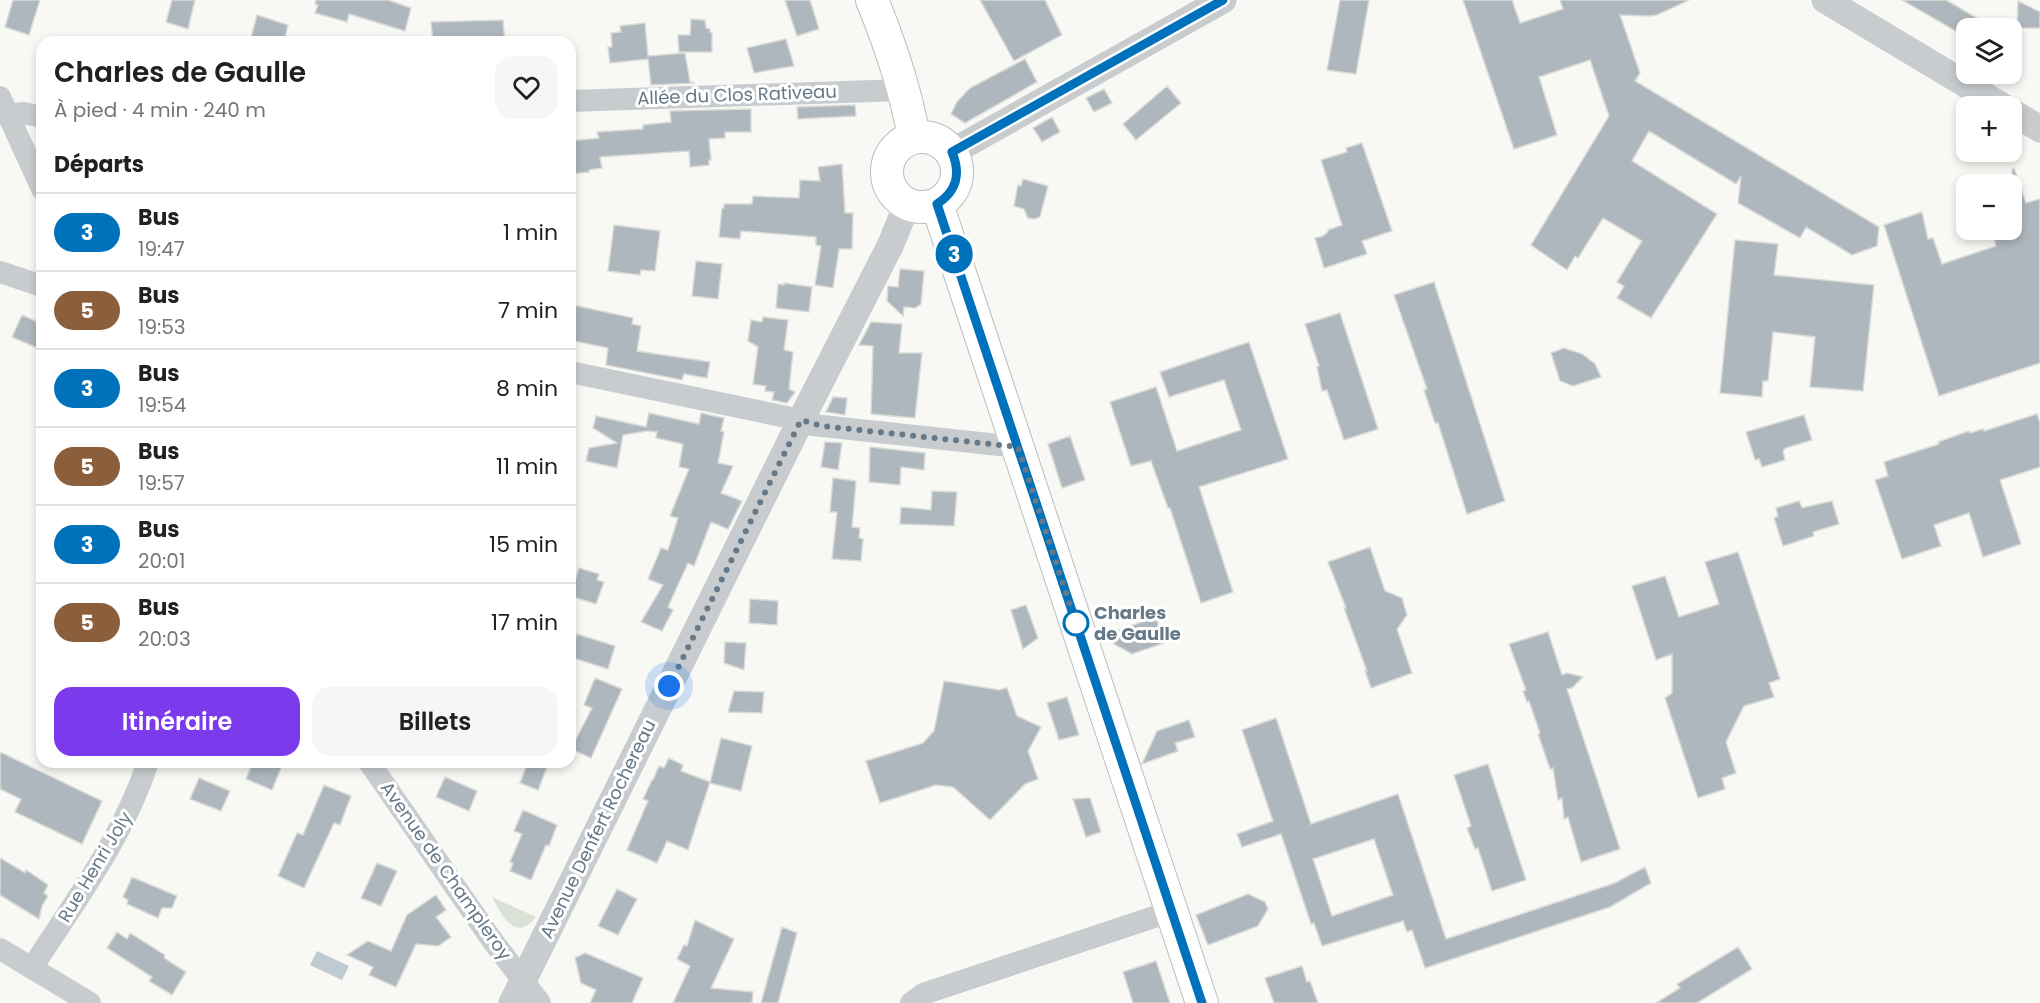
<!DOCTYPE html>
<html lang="fr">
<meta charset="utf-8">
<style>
:root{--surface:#fff;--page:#f6f6f6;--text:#202124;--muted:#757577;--line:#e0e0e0;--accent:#7c3aed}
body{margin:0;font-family:Poppins,sans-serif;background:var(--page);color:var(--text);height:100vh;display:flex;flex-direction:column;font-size:22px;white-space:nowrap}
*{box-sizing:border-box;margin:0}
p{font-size:20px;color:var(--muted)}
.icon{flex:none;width:33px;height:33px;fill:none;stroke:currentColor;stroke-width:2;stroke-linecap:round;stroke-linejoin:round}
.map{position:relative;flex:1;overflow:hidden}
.details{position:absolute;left:36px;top:36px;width:540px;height:732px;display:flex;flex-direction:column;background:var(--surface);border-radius:18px;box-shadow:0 3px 9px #0003}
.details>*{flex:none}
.badge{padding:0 12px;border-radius:20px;font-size:21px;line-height:39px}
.controls{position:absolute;left:1956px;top:18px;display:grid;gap:12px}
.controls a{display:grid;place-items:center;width:66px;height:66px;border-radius:12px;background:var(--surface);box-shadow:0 3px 9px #0003;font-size:30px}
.you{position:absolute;width:30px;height:30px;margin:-15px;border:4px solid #fff;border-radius:50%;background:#1a73e8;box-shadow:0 0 0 9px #1a73e833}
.map>.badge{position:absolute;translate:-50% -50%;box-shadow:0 0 0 3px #fff}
h2{padding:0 18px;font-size:22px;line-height:54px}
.round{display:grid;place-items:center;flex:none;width:63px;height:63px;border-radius:18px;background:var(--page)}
.head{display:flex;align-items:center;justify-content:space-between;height:102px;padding:0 18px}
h1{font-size:28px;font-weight:600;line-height:45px}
.primary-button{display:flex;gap:12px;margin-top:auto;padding:12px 18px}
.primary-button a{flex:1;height:69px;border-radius:18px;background:var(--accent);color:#fff;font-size:24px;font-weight:600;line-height:69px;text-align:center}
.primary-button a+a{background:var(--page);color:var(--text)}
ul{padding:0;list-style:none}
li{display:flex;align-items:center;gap:18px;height:78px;padding:0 18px;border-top:2px solid var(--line)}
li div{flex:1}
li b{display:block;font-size:22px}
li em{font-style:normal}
li .badge{min-width:66px;font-weight:700;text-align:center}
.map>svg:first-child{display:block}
.green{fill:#dae1d6}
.water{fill:#bfcbd0}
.building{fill:#aeb7bd;stroke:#dadad7;stroke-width:1.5;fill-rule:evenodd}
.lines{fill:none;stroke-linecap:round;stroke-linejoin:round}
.secondary-casing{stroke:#b8bec2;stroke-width:34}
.minor{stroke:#c8cccf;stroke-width:22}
.tertiary{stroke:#c8cccf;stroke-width:27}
.secondary{stroke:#fff;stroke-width:32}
.line-casing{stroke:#fff;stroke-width:14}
.line{stroke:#0072bc;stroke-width:9}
.walk{stroke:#657989;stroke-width:6;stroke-dasharray:0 10.8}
.stop-dot{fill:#fff;stroke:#0072bc;stroke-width:3}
.labels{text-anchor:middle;stroke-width:6;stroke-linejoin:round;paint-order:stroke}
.street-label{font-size:18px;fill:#657989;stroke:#fff}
.stop-label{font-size:18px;font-weight:bold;fill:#657989;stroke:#fff;text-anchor:start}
</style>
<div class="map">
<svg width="2040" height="1003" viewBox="0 0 2040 1003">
<rect width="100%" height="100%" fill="#f8f8f5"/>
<path class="green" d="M492,897L536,917C515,944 501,914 492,897Z"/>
<path class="water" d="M317,951L349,966L342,980L310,965Z"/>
<path class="building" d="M13,0H40L29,35L5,27Z
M172,0H195L188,29L166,22Z
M316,0H388L411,8L405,31L349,14L347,22L315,13L318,5L315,4Z
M785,0H810L819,29L797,36Z
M980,0H1045L1062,35L1014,61Z
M1340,0H1369L1356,74L1327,70Z
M1463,0H1512L1520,23L1563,9L1560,0H1689L1657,15L1649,16L1620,15L1640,73L1635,81L1879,227L1877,246L1852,255L1806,227L1800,238L1738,203L1741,176L1736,184L1649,131L1632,161L1717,214L1651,318L1617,298L1624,286L1617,282L1642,241L1603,218L1578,258L1575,256L1567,270L1531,245L1609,116L1590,60L1539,77L1557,135L1514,149Z
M1902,0H1946L1994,28H1966V37Z
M2018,1L2040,12V28H2017Z
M257,15L288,25L284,42H264L251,38Z
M691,19L705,20L706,28L710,29V32L712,33V52H679L678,35H690Z
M503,20L505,42H433L431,22Z
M645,23L648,56L685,53L690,82L695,83L651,85L648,59L610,63L608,47H612L611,33L621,32L620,26Z
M786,39L794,66L754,73L747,48Z
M1025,59L1037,82L965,123L951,114L957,102L970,88Z
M1167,86L1181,103L1136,140L1123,124Z
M1104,89L1112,103L1094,112L1086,98Z
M855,105L856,116L798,119L797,107Z
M751,109V132H725V138L709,139L711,160H709V165L690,167L689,151L600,157L602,168L589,170V172L570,174V141L599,138L597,132L643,129V125L671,122L670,111Z
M1052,117L1060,132L1042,142L1033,128Z
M1362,143L1392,231L1362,241L1367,254L1324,268L1315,238L1323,236L1328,232V230L1342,225L1321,160L1347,152L1346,148Z
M842,164L845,213H853L852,249H839L833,288L815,285L821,246L816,245V237L741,231L740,239L719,237L722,208H724V204H752L753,196L799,198L800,180L820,181L818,167Z
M2014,168L2026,203L2040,199V363L1939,396L1884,225L1922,212L1928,239L1933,238L1942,264L1996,246L1991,230H2012V169Z
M1023,179L1048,186L1040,217L1034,219L1028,218L1024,209L1014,206L1018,185L1021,186Z
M614,225L660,231L655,271L641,270L640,275L608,271Z
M1735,240L1778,244L1774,275L1874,285L1863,391L1810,387L1815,337L1773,332L1768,381H1763L1762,397L1720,393Z
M696,261L722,264L718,299L692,296Z
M900,269L924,271L921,304L915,308L904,307L903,316L887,301L888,286L898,287Z
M1434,282L1505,501L1467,514L1438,423H1435L1424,390L1427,389L1394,295Z
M784,283L812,287L809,312L776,308L778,284L784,285Z
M573,305L633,318L632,324L641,326L637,351L710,362L707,378L684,374L682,380L606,365L608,348L570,340V319Z
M1340,313L1378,429L1344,440L1327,390L1322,391L1317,367L1319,366L1305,324Z
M22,315L42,324V350L12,337Z
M763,317L788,320L784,350L793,352L789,389L795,392L787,403L772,400L774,392L765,391L766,386L753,384L758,347L748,341L751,320L762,322Z
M871,322L902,324L899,353H922L915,418L871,414L873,346L859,345Z
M1249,342L1288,459L1199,487L1233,592L1201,603L1170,508H1168L1151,461L1131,466L1110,402L1156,387L1177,451L1241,430L1224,380L1169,397L1160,372Z
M1564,348L1582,354L1595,364L1601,377L1573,386L1560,381L1551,353Z
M833,397L847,398L845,415L826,412Z
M649,413L699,424L701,413L724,418L721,431L724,432L718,463L733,466L721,493L742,501L728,529L711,522L694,566L688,563L668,607L673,610L662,631L641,622L663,585L648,579L661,548L668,550L678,518L670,516L689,469L679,467L683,444L656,438L657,432L647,431L623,435L617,468L586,461L589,448L617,443L593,428L596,416L646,427Z
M2037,414L2040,423V467L2000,480L2021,544L1983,557L1969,513L1934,525L1941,546L1902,559L1875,480L1888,476L1884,462L1939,444L1938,442L1969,431L1970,433L1983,429L1984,431Z
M1804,415L1812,440L1786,448L1783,451L1785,460L1762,467L1759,459L1755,460L1746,432Z
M1070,436L1085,480L1062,488L1048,444Z
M825,442L842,443L838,470L821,467Z
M870,447L925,453L924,470L901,467L900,485L869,482Z
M833,478L856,481L852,527L860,528L859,538L863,539L861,561L832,559L837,512H830Z
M932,491L957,492L954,526L900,524L901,507L931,510Z
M1799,501L1802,508L1832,501L1839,524L1813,532L1814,536L1783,546L1774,518L1778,516L1776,508Z
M1370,547L1385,591L1402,598L1407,615L1397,629L1412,673L1371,688L1365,671H1367L1344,608H1346L1328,562Z
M1738,552L1780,679L1769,683L1774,697L1744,706L1726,742L1736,773L1722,778L1725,789L1698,798L1665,698L1672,693V654L1656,660L1632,586L1665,576L1679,617L1719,604L1705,562Z
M579,568L599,574L597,580L604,582L596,604L570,596Z
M750,599L778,601L777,625L749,623Z
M1026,605L1038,638L1023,649L1011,610Z
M1156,617L1164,643L1132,654L1114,644L1110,633Z
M1548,632L1562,675L1567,673L1583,677L1572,688L1567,689L1620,849L1581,862L1568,817L1564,819L1562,798L1558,800L1553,768L1550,769L1538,734L1540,733L1529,701L1527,702L1523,691L1526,690L1509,644Z
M577,634L615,646L608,669L570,657Z
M725,642L746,643L744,670L724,663Z
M595,678L622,689L591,758L571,749L592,708L584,705Z
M944,681L999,690L1007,688L1017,716L1041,727L1028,751L1038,779L1025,784L990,820L953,787L936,785L880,803L866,761L923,743L934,731Z
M734,691L764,692L762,713L728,712Z
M1067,697L1079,735L1059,740L1047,703Z
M1276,718L1311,824L1398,794L1446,939L1615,883L1645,867L1651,883L1610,907L1425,968L1412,930L1407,932L1403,921L1322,946L1314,923L1311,924L1281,834L1242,847L1237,834L1273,821L1242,730ZM1374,839L1393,895L1332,916L1313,859Z
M1189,720L1195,737L1175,743L1178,751L1142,764L1157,731Z
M721,738L752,746L741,791L710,783Z
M0,752L102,801L82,844L15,812L21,799L0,789Z
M669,758L683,765L681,771L710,782L688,850L667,841L657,863L627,850L648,801L643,799L652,780H653L659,766L664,768Z
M253,762H273L282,766L272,790L246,779Z
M528,762H549L538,790L520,783Z
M1488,764L1526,880L1492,891L1478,848L1475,849L1467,828L1471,826L1454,775Z
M445,777L477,791L469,811L436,797Z
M199,778L230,791L221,811L190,799Z
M324,785L351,796L340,825L334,823L304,888L278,876L297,833L303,835Z
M1090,798L1101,832L1086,837L1073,799Z
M523,810L557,825L549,846L546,845L531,880L510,871L513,863L510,862L522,834L514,831Z
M0,858L25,873L26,870L48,885L44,893L48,896L42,906L39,919L0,895Z
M377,863L397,871L381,906L361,898Z
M132,877L177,896L172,908H162L158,918L127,904L128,900L123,897Z
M617,889L637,899L618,935L598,926Z
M1248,894L1265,902L1268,909L1258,926L1208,945L1196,915Z
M436,895L446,910L436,917L451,937L438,946L416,944L396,987L369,975L373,967L347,955L368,941L391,951L407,915Z
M695,920L734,939L711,988L753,992L752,1003H673L690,966L677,959L684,945L687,946Z
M782,927L797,933L778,1003H761Z
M117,932L127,939L130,933L165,955L164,958L186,972L172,995L149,981L152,977L107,948Z
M1738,947L1752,969L1697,1003H1656L1680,988L1677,984Z
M585,953L643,978L632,1003H590L596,990L581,983L575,958Z
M1156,961L1170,1003H1133L1123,972Z
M1302,966L1307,982L1310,981L1318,1003H1274L1265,978Z"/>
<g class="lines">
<g class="secondary-casing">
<path id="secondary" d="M872,0C890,44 906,91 914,138
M887 172a35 35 0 1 1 70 0a35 35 0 1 1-70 0Z
M937,204L1202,1003"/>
</g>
<path class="minor" d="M0,97L42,189
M570,101L903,90
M8,115L24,113L42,117
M0,272L42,286
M570,372L801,420L813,425L1018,447
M369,762L492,940L540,1003
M0,949L90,1003
M32,968C75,901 123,838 148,762
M911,1003L923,994L1172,911"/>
<path class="tertiary" d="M1825,0L2002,106
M2012,112L2040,129
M952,152L1223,0
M512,1003L801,420L891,244L907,204"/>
<use href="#secondary" class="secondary"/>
</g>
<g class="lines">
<g class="line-casing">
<path id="line" d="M1202,1003L937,204C957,191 961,174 952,152L1223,0"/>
</g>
<use href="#line" class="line"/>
<path class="walk" d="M669,686L801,420L822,426L1018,447L1076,623"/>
</g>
<circle class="stop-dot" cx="1076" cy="623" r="12"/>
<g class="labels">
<g class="street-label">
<text transform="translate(737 95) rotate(-2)" y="6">Allée du Clos Rativeau</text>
<text transform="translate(598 829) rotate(-64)" y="6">Avenue Denfert Rochereau</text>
<text transform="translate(95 867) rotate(-59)" y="6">Rue Henri Joly</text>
<text transform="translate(446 871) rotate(55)" y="6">Avenue de Champleroy</text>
</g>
<g class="stop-label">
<text x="1094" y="619">Charles<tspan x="1094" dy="21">de Gaulle</tspan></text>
</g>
</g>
</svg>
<div class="controls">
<a><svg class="icon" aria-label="layers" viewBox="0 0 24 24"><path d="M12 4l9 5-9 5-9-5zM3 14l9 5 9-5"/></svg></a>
<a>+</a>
<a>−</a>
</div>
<div class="you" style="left:669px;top:686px"></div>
<b class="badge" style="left:954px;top:254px;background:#0072bc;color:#fff">3</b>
<section class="details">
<div class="head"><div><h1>Charles de Gaulle</h1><p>À pied · 4 min · 240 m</p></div><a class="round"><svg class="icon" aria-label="heart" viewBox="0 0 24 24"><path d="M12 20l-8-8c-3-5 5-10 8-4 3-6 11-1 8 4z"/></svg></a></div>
<h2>Départs</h2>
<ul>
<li><span class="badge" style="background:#0072bc;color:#fff">3</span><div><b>Bus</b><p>19:47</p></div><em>1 min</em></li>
<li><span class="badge" style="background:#8b5e3c;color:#fff">5</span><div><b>Bus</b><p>19:53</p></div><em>7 min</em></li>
<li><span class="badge" style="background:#0072bc;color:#fff">3</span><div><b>Bus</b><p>19:54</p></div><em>8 min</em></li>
<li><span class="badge" style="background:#8b5e3c;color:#fff">5</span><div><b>Bus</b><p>19:57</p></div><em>11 min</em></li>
<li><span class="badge" style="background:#0072bc;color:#fff">3</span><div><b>Bus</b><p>20:01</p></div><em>15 min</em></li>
<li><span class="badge" style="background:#8b5e3c;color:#fff">5</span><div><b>Bus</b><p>20:03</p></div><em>17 min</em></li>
</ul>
<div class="primary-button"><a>Itinéraire</a><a>Billets</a></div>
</section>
</div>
